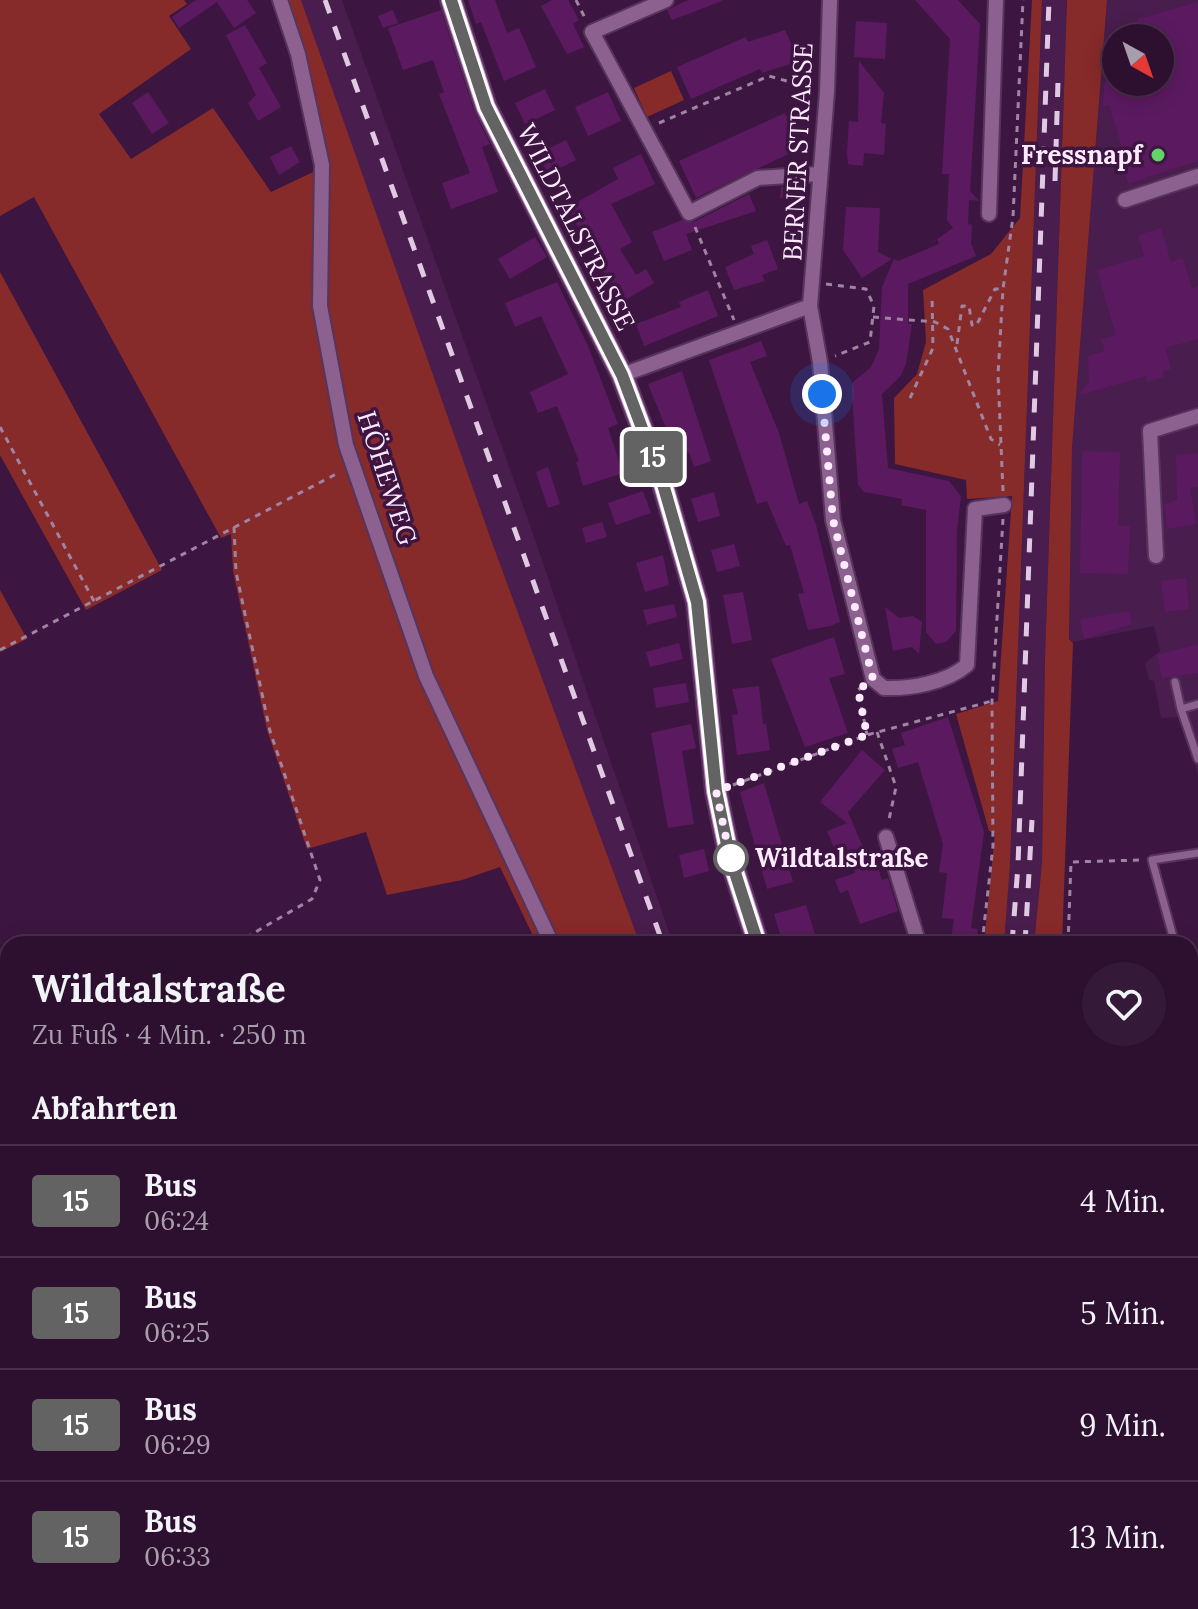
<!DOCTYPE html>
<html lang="de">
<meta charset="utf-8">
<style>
:root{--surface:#2d1030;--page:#351938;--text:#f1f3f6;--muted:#a79dab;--line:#48304c}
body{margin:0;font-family:Lora,serif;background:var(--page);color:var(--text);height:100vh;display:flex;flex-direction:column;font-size:30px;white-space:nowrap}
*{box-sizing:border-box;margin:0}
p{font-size:26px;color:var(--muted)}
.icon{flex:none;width:44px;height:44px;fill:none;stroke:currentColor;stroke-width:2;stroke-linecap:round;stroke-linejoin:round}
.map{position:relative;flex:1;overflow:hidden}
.panel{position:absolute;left:0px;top:936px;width:1198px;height:674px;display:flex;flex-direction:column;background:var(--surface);border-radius:24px 24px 0 0;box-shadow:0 4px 20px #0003,0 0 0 2px var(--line)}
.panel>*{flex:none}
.badge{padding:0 16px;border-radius:6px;font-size:28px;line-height:52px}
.needle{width:52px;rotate:140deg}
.buttons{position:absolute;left:1102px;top:24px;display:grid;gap:16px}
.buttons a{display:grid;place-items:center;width:72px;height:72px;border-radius:50%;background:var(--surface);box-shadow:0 4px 20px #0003,0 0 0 2px var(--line);font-size:40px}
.you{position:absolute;width:40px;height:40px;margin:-20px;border:6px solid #fff;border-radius:50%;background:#1a73e8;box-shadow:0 0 0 12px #1a73e833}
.map>.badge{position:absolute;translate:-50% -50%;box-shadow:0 0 0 4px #fff}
h2{padding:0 32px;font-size:30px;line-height:72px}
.round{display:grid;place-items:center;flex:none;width:84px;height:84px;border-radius:42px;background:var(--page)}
.overview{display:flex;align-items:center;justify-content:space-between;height:136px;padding:0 32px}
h1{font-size:38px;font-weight:700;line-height:60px}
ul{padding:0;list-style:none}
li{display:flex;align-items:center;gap:24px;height:112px;padding:0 32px;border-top:2px solid var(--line)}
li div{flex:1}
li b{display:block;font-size:30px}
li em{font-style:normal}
li .badge{min-width:88px;font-weight:700;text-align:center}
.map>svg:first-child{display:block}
.built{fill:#491d4d;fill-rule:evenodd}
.green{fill:#872a2a}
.building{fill:#5b1a60}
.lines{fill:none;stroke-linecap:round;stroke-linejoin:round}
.lane-casing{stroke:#57345b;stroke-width:11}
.street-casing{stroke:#57345b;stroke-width:18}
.secondary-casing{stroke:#57345b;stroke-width:24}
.path{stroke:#a084a3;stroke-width:3;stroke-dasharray:6 6;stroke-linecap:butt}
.lane{stroke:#8c618f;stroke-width:7}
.street{stroke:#8c618f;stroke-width:14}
.secondary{stroke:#c57fca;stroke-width:20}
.rail{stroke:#e0c9e2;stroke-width:5;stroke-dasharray:14 14;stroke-linecap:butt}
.line-casing{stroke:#fff;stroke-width:18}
.line{stroke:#646363;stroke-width:12}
.walk{stroke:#feeaff;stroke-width:8;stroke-dasharray:0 14.4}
.poi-dot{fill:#63d468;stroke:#3c1640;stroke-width:3}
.stop-dot{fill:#fff;stroke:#646363;stroke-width:4}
.labels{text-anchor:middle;stroke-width:7;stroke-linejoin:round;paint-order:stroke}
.street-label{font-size:26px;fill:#feeaff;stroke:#3c1640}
.poi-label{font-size:26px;font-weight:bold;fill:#feeaff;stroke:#3c1640;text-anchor:end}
.stop-label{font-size:26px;font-weight:bold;fill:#feeaff;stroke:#3c1640;text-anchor:start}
</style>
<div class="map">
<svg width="1198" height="1609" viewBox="0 0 1198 1609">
<rect width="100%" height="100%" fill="#3c1640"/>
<path class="built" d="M301,0H342L531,528L673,944H640L493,545Z
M1042,0H1067L1045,659L1042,863L1034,944H1004L1010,865Z
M1107,0H1198V774L1179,717L1161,718L1154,681L1149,680L1145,663L1160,651L1154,626L1073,642L1069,639L1072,448ZM1116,38H1160V82H1116Z"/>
<path class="green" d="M0,0H184L187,4L169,16L191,49L99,114L131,159L213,108L271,192L328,165L287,0H301L493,545L640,944H537L500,867L462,880L387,895L366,832L307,849L267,730L233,571L231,534L221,538L34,197L0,216Z
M1032,0H1042L1010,865L1004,944H984L995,833L989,831L956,714L998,701L1012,496L967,499L966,480L895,464L894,398L917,374L926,342L923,290L991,254L1020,218Z
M1067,0H1107L1072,448L1069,639L1073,643L1062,944H1034L1042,863L1045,659Z
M671,71L684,100L647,117L634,88Z
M0,272L162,570L86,610L0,455Z
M0,590L27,639L0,652Z
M0,1069L8,1090V1602H69L59,1609H0Z
M1190,1298L1198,1299V1609H1046L1045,1602H1190Z
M167,1602H418L410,1609H171Z
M425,1602H546L543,1609H431Z"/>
<path class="building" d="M196,0H247L256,13L234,28L217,2L179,28L172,17Z
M468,0H495L507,33L519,28L536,67L504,81L481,22L476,24Z
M552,0H568L579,20L573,24L584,47L567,54L541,6Z
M688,0H722V1L672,20L667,10Z
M915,0H958L980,24L970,191L979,201L969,200L968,224L972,225L971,243L976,256L908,284V324H912L906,364L900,377L882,394L888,468L949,481L961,496L957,531L956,631L946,642L936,644L926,632V510L901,505L902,499L864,492L858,485L853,410L852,383L871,367L879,349L882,287L894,259L898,261L939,244L937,239L953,228L947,220L949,174H942L950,39Z
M1198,2V161L1128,184L1117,150L1122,148L1109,105L1102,107L1105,82H1160V38H1129L1138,19Z
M393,10L398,23L383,28L378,16Z
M441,10L474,111L490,144L482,147L498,192L451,209L442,183L470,173L439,94L444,92L433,60L403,70L388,28Z
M856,21L887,23L885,59L854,57Z
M245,25L267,63L259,68L281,107L258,121L248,103L256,95L226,35Z
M785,30L799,61L762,73L760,69L691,99L677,67L746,37L748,42Z
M859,61L884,93L881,123L886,124L884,155L864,153L863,166L848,164L847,152L849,121L858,122Z
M545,89L555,110L525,124L515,103Z
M148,92L169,123L152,134L132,103Z
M608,92L621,121L588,136L575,107Z
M785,113L801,148L696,198L679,161Z
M566,140L576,160L548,174L538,154Z
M291,146L300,162L279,175L270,157Z
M641,154L655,184L611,204L632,242L620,249L636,275L646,269L654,283L617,305L602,279L607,277L567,208L618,179L613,168Z
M797,185V199L780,198L781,187Z
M749,194L756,211L686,234L692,250L664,261L652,232L682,220L694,222Z
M846,207L880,208L878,252L892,259L862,278L843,250Z
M1161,228L1171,262L1183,258L1192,288L1198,286V339L1165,348L1171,369L1163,371L1164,377L1147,382L1146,376L1079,395L1089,382L1088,356L1105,351L1101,339L1116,335L1097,270L1144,256L1138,235Z
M535,237L547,257L510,279L498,259Z
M767,240L778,269L762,275L765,281L734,290L725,267L754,254L751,246Z
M557,282L588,346L618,424L608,428L623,473L583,486L576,462L579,461L557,406L538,413L530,392L568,374L541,316L515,327L505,303Z
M708,290L718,316L644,346L636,324L681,307L679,302Z
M761,341L767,356L750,362L779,433L799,504L807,501L816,525L840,622L830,626L808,630L798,594L804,593L790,545L786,546L767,501L757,504L709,360Z
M682,371L711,461L694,467L689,452L677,455L648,384Z
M1082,451L1120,452L1118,526H1130L1128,574L1080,573Z
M1198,453V487L1190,488L1196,524L1167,529L1164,504L1177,500L1176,455Z
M548,467L560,504L548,508L536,472Z
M643,491L651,513L616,525L608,503Z
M714,492L720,516L698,522L691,499Z
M602,522L607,537L586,543L582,528Z
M734,544L740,566L717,572L711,550Z
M663,555L669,585L645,592L636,563Z
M1186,578L1189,609L1165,612L1161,581Z
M743,592L752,640L732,644L723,595Z
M674,604L677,617L647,625L643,610Z
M885,607L899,618L913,616L922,622L919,654L912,647L893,651Z
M1129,611L1132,624L1084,639L1080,619Z
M834,637L845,674L829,678L848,733L805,747L771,659Z
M679,643L683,659L650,667L646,652Z
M1198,644V673L1162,678L1157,655Z
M686,683L689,702L656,708L653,688Z
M759,686L763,724H766L770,750L737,755L732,715L738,714L732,689Z
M948,717L984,832L971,928L978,929L976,944H950L954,919L942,918L947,873L939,872L943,844L918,762L898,768L892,749L905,745L901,733Z
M691,724L696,748L682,751L694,824L668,828L651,733Z
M862,750L885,770L848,812L865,852L872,850L882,880L888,878L898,911L860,924L848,890L840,893L835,880L855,873L846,846L835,850L827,831L847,823L820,802Z
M764,783L793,882L767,889L740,792Z
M704,849L709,871L684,878L679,855Z
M806,905L818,944H783L774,914Z"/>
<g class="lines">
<g class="lane-casing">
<path id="lane" d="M1175,682L1181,709
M1198,704L1181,709L1198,759
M1175,944L1152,860L1198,853
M1190,999L1198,1029
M126,1602L129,1609"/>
</g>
<g class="street-casing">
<path id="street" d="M280,0L298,54L322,165L320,306L346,445L426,676L552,944
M666,0L592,32L689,213L758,178L818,174
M1125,200L1198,176
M989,214L996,0
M810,306L827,92L830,0
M622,375L810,306L820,362L833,520L873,679L884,688C910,689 946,683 967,665L975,509L1004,505
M1156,556L1150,431L1198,416
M886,837L919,944"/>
</g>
<g class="secondary-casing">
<path id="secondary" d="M451,0L486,107L622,375L663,484L697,602L716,791L729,854L758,944
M554,1609L557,1602"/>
</g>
<path class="path" d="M576,0L585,18
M659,123L769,76L812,88
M695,227L734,320
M826,284L866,289L874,306L870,342L835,356
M873,317L935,322L948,329L991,439L1000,445
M957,344L962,306H969L972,325L976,326L995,289H1003
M910,398L933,348L932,295
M0,427L95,603
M1003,491L998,375L1003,289L1013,217L1023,0
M234,527L236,572L270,731L320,880L312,899L235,944
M0,650L340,472
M863,686L858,690L867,735
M877,732L896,787L888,824
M733,785L867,735L992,701
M982,944L993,846L992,701L1003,519
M1068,944L1071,862L1140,860
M1190,1350L1198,1349
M1190,1461L1198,1460
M1190,1565H1198
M824,1602L825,1609
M1144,1602V1609"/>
<use href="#lane" class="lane"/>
<use href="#street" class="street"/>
<use href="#secondary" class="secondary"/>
<path class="rail" d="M325,0L663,944
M1055,181L1058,81
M1012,944L1018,865L1049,0
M1025,944L1032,820
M888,1602L891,1609
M1036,1602L1037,1609"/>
</g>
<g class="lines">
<g class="line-casing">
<path id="line" d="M451,0L486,107L622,375L663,484L697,602L716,791L729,854L758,944"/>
</g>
<use href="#line" class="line"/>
<path class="walk" d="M731,858V861L716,791L867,735L858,690L873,679L833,520L822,394"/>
</g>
<circle class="poi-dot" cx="1158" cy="155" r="8"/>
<circle class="stop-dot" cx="731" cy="858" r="16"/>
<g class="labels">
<g class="street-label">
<text transform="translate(798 152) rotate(-87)" y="9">BERNER STRASSE</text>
<text transform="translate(576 227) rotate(63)" y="9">WILDTALSTRASSE</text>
<text transform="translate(387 478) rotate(72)" y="9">HÖHEWEG</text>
</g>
<g class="poi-label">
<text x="1142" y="164">Fressnapf</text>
</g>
<g class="stop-label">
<text x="755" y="867">Wildtalstraße</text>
</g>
</g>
</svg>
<div class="buttons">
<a><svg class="needle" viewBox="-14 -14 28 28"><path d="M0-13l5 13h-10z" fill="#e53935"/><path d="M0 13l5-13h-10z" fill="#a79dab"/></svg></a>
</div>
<div class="you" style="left:822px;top:394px"></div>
<b class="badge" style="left:653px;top:457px;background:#646363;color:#fff">15</b>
<section class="panel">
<div class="overview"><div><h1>Wildtalstraße</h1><p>Zu Fuß · 4 Min. · 250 m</p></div><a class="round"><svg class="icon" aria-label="heart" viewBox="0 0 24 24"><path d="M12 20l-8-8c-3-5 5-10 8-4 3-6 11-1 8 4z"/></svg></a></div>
<h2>Abfahrten</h2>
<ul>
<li><span class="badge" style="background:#646363;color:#fff">15</span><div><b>Bus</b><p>06:24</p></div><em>4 Min.</em></li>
<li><span class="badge" style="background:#646363;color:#fff">15</span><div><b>Bus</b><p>06:25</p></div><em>5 Min.</em></li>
<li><span class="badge" style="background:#646363;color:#fff">15</span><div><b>Bus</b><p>06:29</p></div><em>9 Min.</em></li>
<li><span class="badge" style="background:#646363;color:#fff">15</span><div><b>Bus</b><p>06:33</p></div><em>13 Min.</em></li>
</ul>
</section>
</div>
